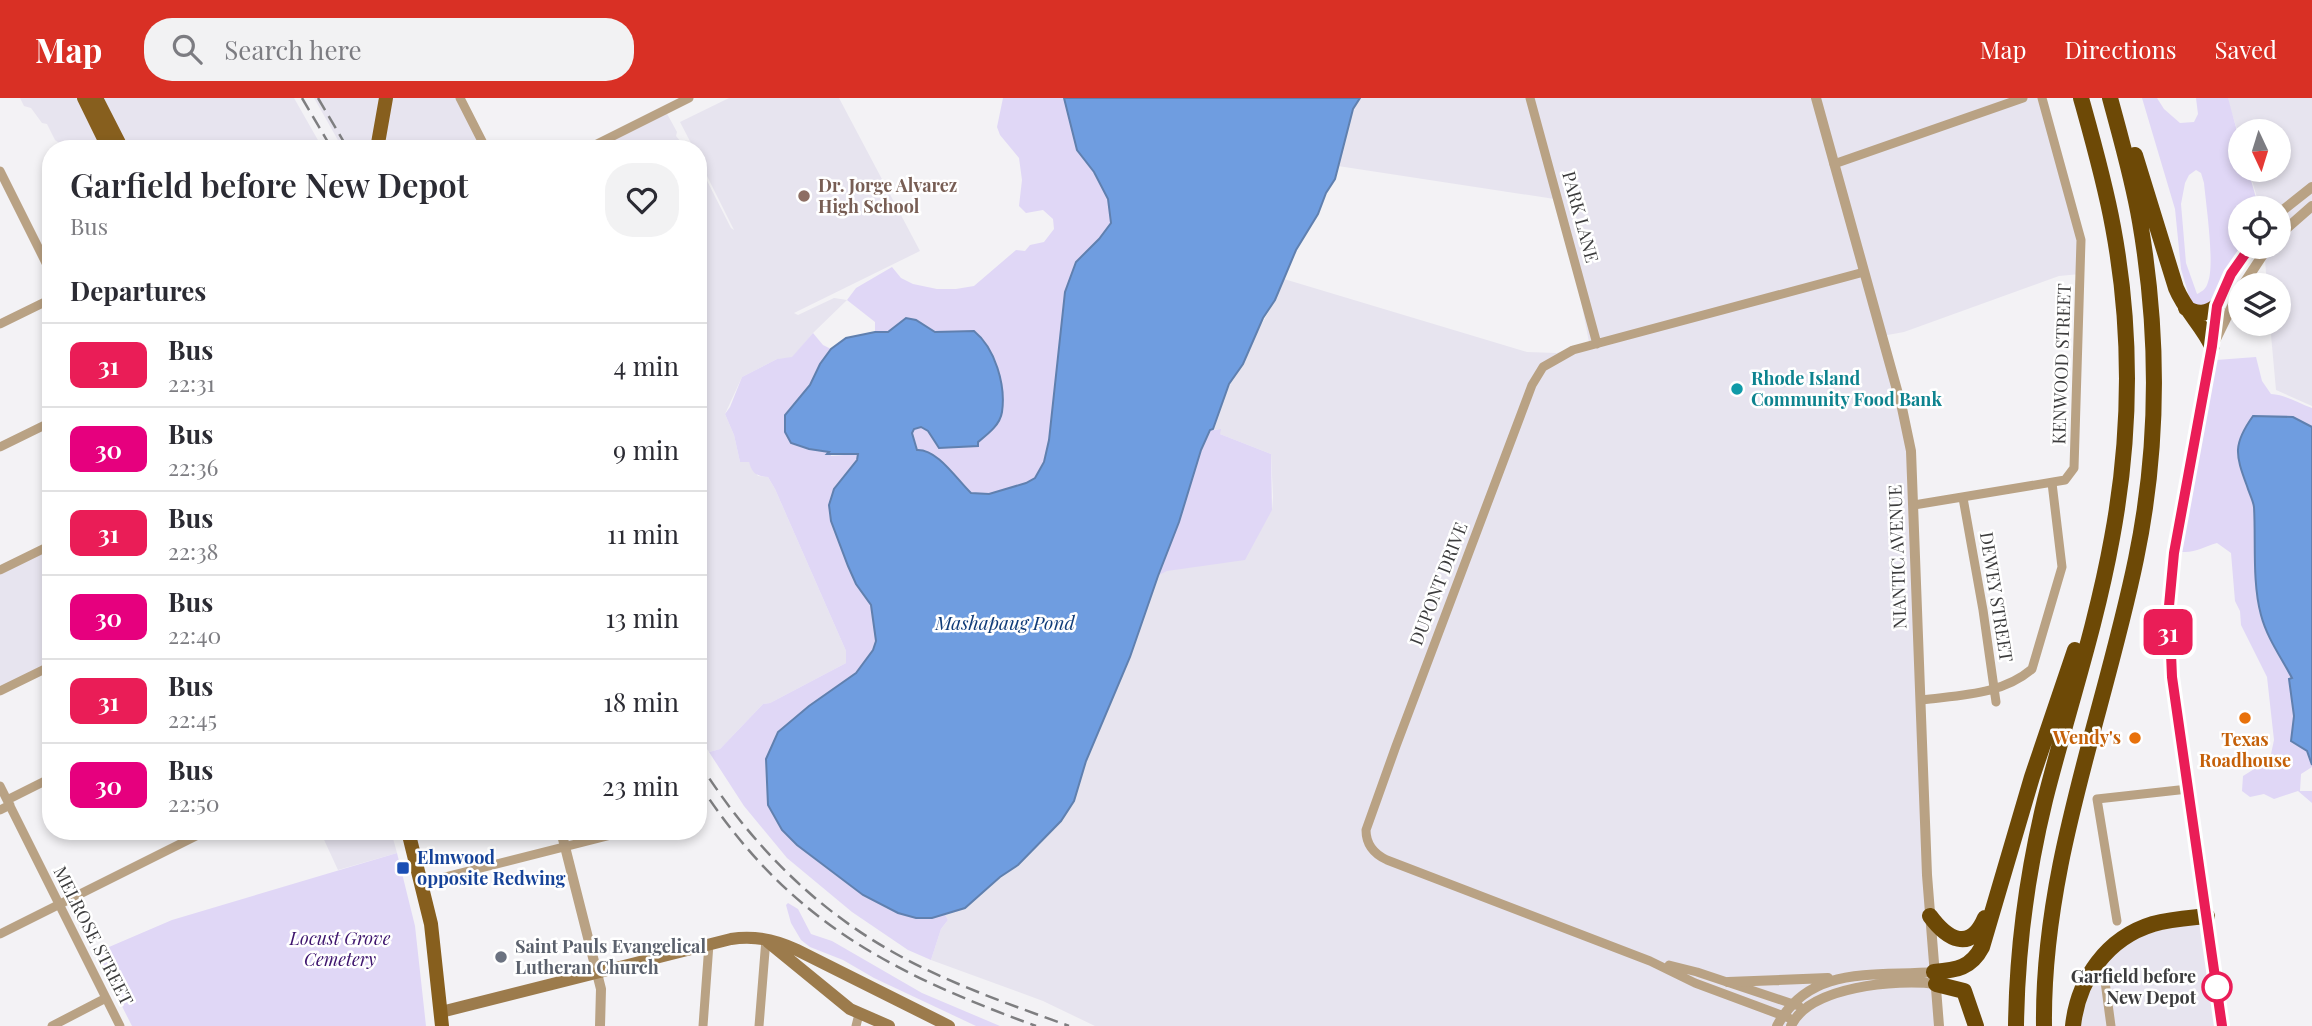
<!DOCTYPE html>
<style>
:root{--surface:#fff;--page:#f2f2f3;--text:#2b2b33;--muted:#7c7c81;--line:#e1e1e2;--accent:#d93025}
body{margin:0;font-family:"Playfair Display",serif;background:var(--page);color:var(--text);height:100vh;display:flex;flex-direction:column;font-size:26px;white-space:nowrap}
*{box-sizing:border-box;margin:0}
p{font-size:23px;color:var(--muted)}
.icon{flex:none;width:38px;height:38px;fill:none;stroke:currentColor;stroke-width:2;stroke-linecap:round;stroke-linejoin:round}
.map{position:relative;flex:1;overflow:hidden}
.panel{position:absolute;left:42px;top:42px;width:665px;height:700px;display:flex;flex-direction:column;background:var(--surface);border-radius:28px;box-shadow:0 4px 10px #0003}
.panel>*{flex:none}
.badge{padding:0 14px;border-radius:10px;font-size:24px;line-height:46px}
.needle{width:46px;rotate:176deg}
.tools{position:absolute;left:2228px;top:21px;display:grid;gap:14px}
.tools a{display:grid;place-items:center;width:63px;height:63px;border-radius:50%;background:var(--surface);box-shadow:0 4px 10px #0003;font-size:35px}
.map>.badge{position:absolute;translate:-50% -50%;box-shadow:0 0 0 4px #fff}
h2{padding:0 28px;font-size:26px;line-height:63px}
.round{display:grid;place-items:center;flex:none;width:74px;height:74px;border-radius:28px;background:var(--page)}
.summary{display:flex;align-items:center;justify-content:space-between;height:119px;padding:0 28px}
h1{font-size:33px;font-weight:600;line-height:52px}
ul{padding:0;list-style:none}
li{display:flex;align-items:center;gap:21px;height:84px;padding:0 28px;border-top:2px solid var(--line)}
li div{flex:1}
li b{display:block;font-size:26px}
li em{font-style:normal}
li .badge{min-width:77px;font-weight:700;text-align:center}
header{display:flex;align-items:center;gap:42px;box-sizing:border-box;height:98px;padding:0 35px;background:var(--accent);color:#fff}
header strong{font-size:33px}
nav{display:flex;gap:38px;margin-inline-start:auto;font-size:24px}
.search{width:490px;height:63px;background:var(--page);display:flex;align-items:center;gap:18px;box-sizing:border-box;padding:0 24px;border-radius:28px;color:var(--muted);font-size:26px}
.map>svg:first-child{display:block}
.built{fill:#e7e4ef}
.green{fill:#e0d7f6;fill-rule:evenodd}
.water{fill:#6f9de0;stroke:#6080af;stroke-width:2}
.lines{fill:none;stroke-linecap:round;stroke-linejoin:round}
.minor{stroke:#b9a284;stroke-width:9}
.tertiary{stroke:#b9a284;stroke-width:10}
.secondary{stroke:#9c7b4c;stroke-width:12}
.primary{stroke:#875f1e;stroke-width:14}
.motorway{stroke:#6d4906;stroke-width:16}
.rail{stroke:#7e7e80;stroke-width:2.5;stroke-dasharray:14 7;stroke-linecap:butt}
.line-casing{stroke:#fff;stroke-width:16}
.line{stroke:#ea1d57;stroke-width:10}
.education-dot{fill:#8d6e63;stroke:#fff;stroke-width:2.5}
.culture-dot{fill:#0f9aa8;stroke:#fff;stroke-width:2.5}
.food-dot{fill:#e8710a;stroke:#fff;stroke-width:2.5}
.transit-dot{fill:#1a4fb4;stroke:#fff;stroke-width:2.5}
.worship-dot{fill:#6b7280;stroke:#fff;stroke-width:2.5}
.stop-dot{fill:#fff;stroke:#ea1d57;stroke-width:3.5}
.labels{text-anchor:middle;stroke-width:5;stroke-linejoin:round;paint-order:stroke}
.education-label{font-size:18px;font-weight:bold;fill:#785e54;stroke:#fff;text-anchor:start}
.street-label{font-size:18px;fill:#3c3c3d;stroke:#fff}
.culture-label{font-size:18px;font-weight:bold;fill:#0d838f;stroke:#fff;text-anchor:start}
.food-label{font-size:18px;font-weight:bold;fill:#c56008;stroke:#fff;text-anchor:end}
.transit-label{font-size:18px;font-weight:bold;fill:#164399;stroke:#fff;text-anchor:start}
.park-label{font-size:18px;font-style:italic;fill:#3d146d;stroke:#fff}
.worship-label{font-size:18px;font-weight:bold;fill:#5b616d;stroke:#fff;text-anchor:start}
.stop-label{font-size:18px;font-weight:bold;fill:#3c3c3d;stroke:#fff;text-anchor:end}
.water-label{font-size:19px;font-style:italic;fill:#103c78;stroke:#fff}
</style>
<header>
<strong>Map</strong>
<div class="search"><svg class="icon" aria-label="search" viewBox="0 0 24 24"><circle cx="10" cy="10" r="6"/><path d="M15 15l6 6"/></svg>Search here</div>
<nav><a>Map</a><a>Directions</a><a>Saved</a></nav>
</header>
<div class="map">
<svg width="2312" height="928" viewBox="0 0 2312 928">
<rect width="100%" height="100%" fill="#f3f2f5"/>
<path class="built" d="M20,0H294L323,51H62L61,46L55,42L47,26L42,25L31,10L24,8Z
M314,0H459L484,51H343Z
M729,0H839L920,153L794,215L798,217L834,200L847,202L813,235L792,260L777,261L742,279L725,316L734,337L740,364H749L758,378L768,379L775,391L846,553V565L770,605L763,606L720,651L709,654L698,638V65L731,130L734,132L698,60V51H694L680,24Z
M1360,0H2041L2076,124L2080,176L2059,178L1904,234L1882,238L1910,350L1939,928H1095L1043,903L931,862L941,831L948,822L945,816L965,810L1000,779L1018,767L1074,703L1086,663L1130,559L1158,477L1272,412L1273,399L1271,356L1220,336V331H1213L1214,328L1229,286L1275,202L1284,181L1527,254L1557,255L1589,244L1561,102L1338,68L1353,11Z
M2227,0H2312V308L2276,292L2270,226H2278V187H2267L2264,149H2278V110H2260L2249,72H2278V33H2240V41Z
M665,12L677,34L676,38L687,51H588Z
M51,444V514L48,515L51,523V565L0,591V469Z
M320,733H391L397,755L338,772Z
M2203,823L2221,928H2072L2079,892L2125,835Z"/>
<path class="green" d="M1003,0H1064L1077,52L1094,74L1108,101L1111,125L1099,141L1076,164L1065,194L1049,343L1044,364L1035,380L1026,385L989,396L971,395L948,369L918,352L912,335L914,331L921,329L928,333L938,347C972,345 985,348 1002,315L974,233L935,234L916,222L888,234H875V224L847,202L856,190L892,169L901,180L913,186L937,191H956L974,188L1016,152L1025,153L1030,147L1044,144L1054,131L1053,121L1043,112L1026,115L1019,108L1022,82L1019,60L1000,37L997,29Z
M2142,0H2157L2164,11L2180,25L2194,24L2198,16L2196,0H2228L2240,44V72H2248L2259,110H2240V149H2254L2227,186L2222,201L2194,215L2181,171L2175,111ZM2196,72L2201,75L2204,85C2206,106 2215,167 2208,184C2206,191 2203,193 2197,196L2186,165L2181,106L2185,85L2189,77Z
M813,235L823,247L831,251L820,266L810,287L785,317L809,351L831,355V358L858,356L857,362L834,391L831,423L856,486L871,507L876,543L873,552L856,575L809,608L778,634L839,776L863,797L932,820L945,816L948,822L941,831L931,862L908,852L852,814L787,760L744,708L709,654L720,651L763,606L770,605L846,565V553L775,391L768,379C756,378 752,375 749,364H740L734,337L725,316L730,309L742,279L777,261L792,259Z
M2256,259L2262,283L2271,296C2286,297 2298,305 2312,310V329L2293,319L2242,375L2254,406V445L2260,515L2293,580L2289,581L2294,618L2291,642L2307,653L2312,669L2301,676L2300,693H2312V705L2298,693L2274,701L2264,696L2250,699L2242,693L2243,678L2259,668L2271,656L2274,642L2267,579L2241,527L2240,513L2235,503L2231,455L2217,445C2202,449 2191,458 2174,452L2203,263Z
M1221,331L1220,336L1271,356L1272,412L1245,462L1167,473L1159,477L1179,424L1201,352L1211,332Z
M397,755L415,828L426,928H132L95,855L172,822Z
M788,805L798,811L811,836L832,843L922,895L1000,928H976L874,880L843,862L810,849L801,842L791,825L786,807Z"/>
<path class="water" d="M1064,0H1360L1353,11L1335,81L1326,95L1318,116L1296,152L1275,202L1263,220L1243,266L1229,286L1213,331L1210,332L1201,352L1179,424L1158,478L1130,559L1086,663L1074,703L1061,723L1018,767L1000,779L965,810L932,820H916L898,815L863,797L797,747L782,732L768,707L766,661L778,634L809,608L856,575L873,552L876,543L871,507L856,486L848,468L831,423L829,407L834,391L857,362L858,356H827L829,354L809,351L791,345L785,334V317L810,287L820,266L831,251L846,240L875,234H888L906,220L916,222L935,234L974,233C995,250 1006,287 1002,314C1000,327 988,336 978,344V348L939,350L928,333L921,329L914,331L912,335L917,352C938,351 957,382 971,395L989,396L1026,385L1035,380L1044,364L1049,342L1065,194L1076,164L1099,141L1111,125L1108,101L1094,74L1077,52Z
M2253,318L2293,319L2312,329V667L2307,653L2291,643L2294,618L2289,581L2292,580C2281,559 2267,540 2261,517C2252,484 2256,442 2254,409C2253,402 2249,395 2247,388C2235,356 2233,346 2253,318Z"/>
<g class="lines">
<path class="minor" d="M460,0L486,51
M1530,0L1597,246
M587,51L689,0
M1834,66L2023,0
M0,73L51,175
M0,226L51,201
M0,349L51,324
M1963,400L1983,512L1996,604
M1914,407L2065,382L2074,370L2081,142L2042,0
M0,472L51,447
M0,593L51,568
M1922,602C1959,597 2002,597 2032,571L2062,469L2052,385
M0,688L120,928
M7,702L51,680
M0,712L10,707
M421,785L627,733
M2117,823L2097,701L2188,691
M0,836L206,733
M1669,867L1697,874L1799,908
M2104,876L2111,928
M1789,920L1695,885L1650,863L1387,762C1374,756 1366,747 1366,732L1396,648L1532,287L1543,269L1573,252L1864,174
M52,928L106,900
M703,928L709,846
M759,928L766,841
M856,928L859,916"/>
<path class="tertiary" d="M1816,0L1902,310L1911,353L1927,777L1939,928
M2278,116L2312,89
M2278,138L2312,108
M2243,187L2268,149
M2215,243L2240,192
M561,733L601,891L600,928
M1728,884L1828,880
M1777,928C1810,866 1875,879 1934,874
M1791,928C1809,888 1897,881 1936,886
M2222,928L2172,579L2169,508L2174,455L2212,248L2217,208L2231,176L2250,149"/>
<path class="secondary" d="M768,844L850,911L889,928
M441,914L731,841C754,837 776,842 797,852L949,928"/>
<path class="primary" d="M84,0L109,51
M96,0L122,51
M377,51L386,0
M408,733L431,826L442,928"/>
<path class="motorway" d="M2135,57L2176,190C2185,212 2202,227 2212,248
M2186,210C2197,217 2207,216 2217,208
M1930,818C1947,841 1970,855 1985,820
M1934,874C1957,872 1971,870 1982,849L2032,679L2075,552
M1936,886L1964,893L1976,928
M2016,928C2017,852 2027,776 2045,702C2067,615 2096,529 2112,440C2131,338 2132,231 2113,129C2105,85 2093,43 2081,0
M2044,928C2042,767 2104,617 2136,461C2159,350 2159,235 2140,124C2133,82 2121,41 2110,0
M2073,928C2078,881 2107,840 2153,826C2171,821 2189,820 2207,818"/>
<path class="rail" d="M302,0L332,51
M318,0L348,51
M698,663C747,741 810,807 891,853C947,885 1009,906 1069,928
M698,684C786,821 888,874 1036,928"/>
</g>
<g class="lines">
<g class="line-casing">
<path id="line" d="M2222,928L2172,579L2169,508L2174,455L2212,248L2217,208L2231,176L2250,149"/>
</g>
<use href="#line" class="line"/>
</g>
<circle class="education-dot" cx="804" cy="98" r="7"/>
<circle class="culture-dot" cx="1737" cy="291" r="7"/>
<g class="food-dot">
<circle cx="2245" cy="620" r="7"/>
<circle cx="2135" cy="640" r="7"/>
</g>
<rect class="transit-dot" x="396" y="763" width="14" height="14" rx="3.5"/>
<circle class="worship-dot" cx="501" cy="859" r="7"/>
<circle class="stop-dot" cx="2217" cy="889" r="14"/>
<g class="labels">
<g class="education-label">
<text x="818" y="94">Dr. Jorge Alvarez<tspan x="818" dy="21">High School</tspan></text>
</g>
<g class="street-label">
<text transform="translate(1580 119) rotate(75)" y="6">PARK LANE</text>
<text transform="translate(2062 266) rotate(-88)" y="6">KENWOOD STREET</text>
<text transform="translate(1898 459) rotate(-92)" y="6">NIANTIC AVENUE</text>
<text transform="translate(1439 486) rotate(-69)" y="6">DUPONT DRIVE</text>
<text transform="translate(1996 499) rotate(81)" y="6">DEWEY STREET</text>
<text transform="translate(93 838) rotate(63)" y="6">MELROSE STREET</text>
</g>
<g class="culture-label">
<text x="1751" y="287">Rhode Island<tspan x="1751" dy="21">Community Food Bank</tspan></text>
</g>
<g class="food-label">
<text x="2121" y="646">Wendy's</text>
<text x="2245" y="648" text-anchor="middle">Texas<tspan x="2245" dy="21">Roadhouse</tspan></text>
</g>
<g class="transit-label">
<text x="417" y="766">Elmwood<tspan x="417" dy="21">opposite Redwing</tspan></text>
</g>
<g class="park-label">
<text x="340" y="847">Locust Grove<tspan x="340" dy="21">Cemetery</tspan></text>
</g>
<g class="worship-label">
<text x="515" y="855">Saint Pauls Evangelical<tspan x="515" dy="21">Lutheran Church</tspan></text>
</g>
<g class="stop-label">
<text x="2196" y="885">Garfield before<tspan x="2196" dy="21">New Depot</tspan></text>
</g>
<g class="water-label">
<text x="1005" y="532">Mashapaug Pond</text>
</g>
</g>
</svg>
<div class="tools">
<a><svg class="needle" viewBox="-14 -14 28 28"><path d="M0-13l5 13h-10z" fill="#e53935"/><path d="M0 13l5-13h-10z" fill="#7c7c81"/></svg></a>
<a><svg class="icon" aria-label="locate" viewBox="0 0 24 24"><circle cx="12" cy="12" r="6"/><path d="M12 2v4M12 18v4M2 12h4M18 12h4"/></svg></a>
<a><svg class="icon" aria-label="layers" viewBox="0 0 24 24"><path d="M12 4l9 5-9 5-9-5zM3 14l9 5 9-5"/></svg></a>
</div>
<b class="badge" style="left:2168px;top:534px;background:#ea1d57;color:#fff">31</b>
<section class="panel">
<div class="summary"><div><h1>Garfield before New Depot</h1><p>Bus</p></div><a class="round"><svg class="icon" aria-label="heart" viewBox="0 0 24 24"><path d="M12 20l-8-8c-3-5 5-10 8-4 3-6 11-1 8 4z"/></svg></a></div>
<h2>Departures</h2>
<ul>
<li><span class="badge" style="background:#ea1d57;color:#fff">31</span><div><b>Bus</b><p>22:31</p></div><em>4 min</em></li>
<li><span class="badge" style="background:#e6007e;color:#fff">30</span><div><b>Bus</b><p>22:36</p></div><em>9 min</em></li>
<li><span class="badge" style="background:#ea1d57;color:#fff">31</span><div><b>Bus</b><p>22:38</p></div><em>11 min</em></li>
<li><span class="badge" style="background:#e6007e;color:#fff">30</span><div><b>Bus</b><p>22:40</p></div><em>13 min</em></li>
<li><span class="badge" style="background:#ea1d57;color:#fff">31</span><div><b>Bus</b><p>22:45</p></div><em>18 min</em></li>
<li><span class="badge" style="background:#e6007e;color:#fff">30</span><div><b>Bus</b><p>22:50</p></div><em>23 min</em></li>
</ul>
</section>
</div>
